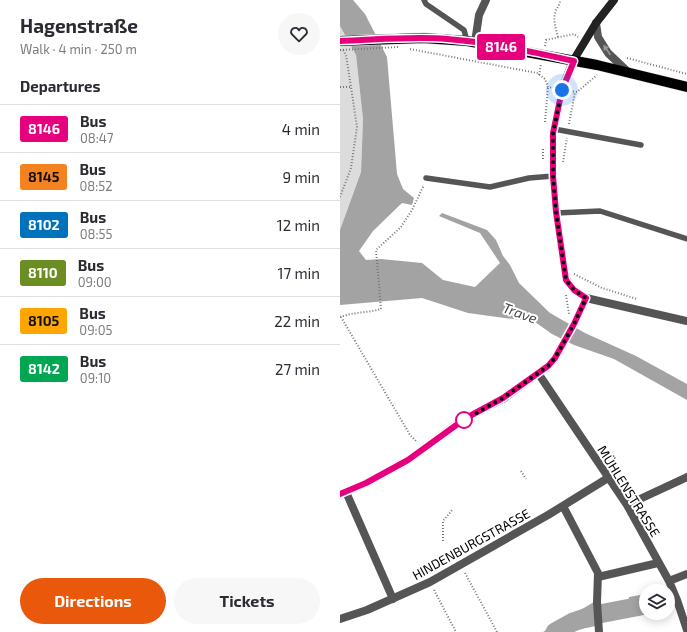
<!DOCTYPE html>
<meta charset="utf-8">
<style>
:root{--surface:#fff;--page:#f7f7f7;--text:#2b2b33;--muted:#7c7c81;--line:#e1e1e2;--accent:#ea580c}
body{margin:0;font-family:"Exo 2",sans-serif;background:var(--page);color:var(--text);height:100vh;display:flex;flex-direction:column;font-size:15px;white-space:nowrap}
*{box-sizing:border-box;margin:0}
p{font-size:13px;color:var(--muted)}
.icon{flex:none;width:22px;height:22px;fill:none;stroke:currentColor;stroke-width:2;stroke-linecap:round;stroke-linejoin:round}
.map{position:relative;flex:1;overflow:hidden}
.panel{display:flex;flex-direction:column;background:var(--surface);width:340px}
.panel>*{flex:none}
.badge{padding:0 8px;border-radius:3px;font-size:14px;line-height:26px}
.fabs{position:absolute;left:299px;top:584px;display:grid;gap:8px}
.fabs a{display:grid;place-items:center;width:36px;height:36px;border-radius:50%;background:var(--surface);box-shadow:0 2px 10px #0003;font-size:20px}
.you{position:absolute;width:20px;height:20px;margin:-10px;border:3px solid #fff;border-radius:50%;background:#1a73e8;box-shadow:0 0 0 6px #1a73e833}
.map>.badge{position:absolute;translate:-50% -50%;box-shadow:0 0 0 2px #fff}
h2{padding:0 20px;font-size:15px;line-height:36px}
.round{display:grid;place-items:center;flex:none;width:42px;height:42px;border-radius:21px;background:var(--page)}
.summary{display:flex;align-items:center;justify-content:space-between;height:68px;padding:0 20px}
h1{font-size:19px;font-weight:700;line-height:30px}
.button{display:flex;gap:8px;margin-top:auto;padding:8px 20px}
.button a{flex:1;height:46px;border-radius:24px;background:var(--accent);color:#fff;font-size:16px;font-weight:700;line-height:46px;text-align:center}
.button a+a{background:var(--page);color:var(--text)}
ul{padding:0;list-style:none}
li{display:flex;align-items:center;gap:12px;height:48px;padding:0 20px;border-top:1px solid var(--line)}
li div{flex:1}
li b{display:block;font-size:15px}
li em{font-style:normal}
li .badge{min-width:44px;font-weight:700;text-align:center}
main{display:flex;flex:1;min-height:0}
.map>svg:first-child{display:block}
.green{fill:#dcdcdc}
.water{fill:#a3a3a3}
.lines{fill:none;stroke-linecap:round;stroke-linejoin:round}
.river{stroke:#a3a3a3;stroke-width:19}
.primary-casing{stroke:#dbdbdb;stroke-width:11}
.path{stroke:#777;stroke-width:2;stroke-dasharray:1 2;stroke-linecap:butt}
.service{stroke:#555;stroke-width:5.5}
.pedestrian{stroke:#555;stroke-width:8}
.minor{stroke:#555;stroke-width:8}
.secondary{stroke:#222;stroke-width:8}
.primary{stroke:#000;stroke-width:10}
.path-bridge{stroke:#777;stroke-width:2;stroke-dasharray:1 2;stroke-linecap:butt}
.oneway{fill:#999}
.line-casing{stroke:#fff;stroke-width:9}
.line{stroke:#e6007e;stroke-width:6}
.walk{stroke:#000;stroke-width:4;stroke-dasharray:0 7.2}
.stop-dot{fill:#fff;stroke:#e6007e;stroke-width:2}
.labels{text-anchor:middle;stroke-width:4;stroke-linejoin:round;paint-order:stroke}
.street-label{font-size:13px;fill:#000;stroke:#fff}
.water-label{font-size:14px;font-style:italic;fill:#444;stroke:#fff}
</style>
<main>
<section class="panel">
<div class="summary"><div><h1>Hagenstraße</h1><p>Walk · 4 min · 250 m</p></div><a class="round"><svg class="icon" aria-label="heart" viewBox="0 0 24 24"><path d="M12 20l-8-8c-3-5 5-10 8-4 3-6 11-1 8 4z"/></svg></a></div>
<h2>Departures</h2>
<ul>
<li><span class="badge" style="background:#e6007e;color:#fff">8146</span><div><b>Bus</b><p>08:47</p></div><em>4 min</em></li>
<li><span class="badge" style="background:#f58220;color:#111">8145</span><div><b>Bus</b><p>08:52</p></div><em>9 min</em></li>
<li><span class="badge" style="background:#0072bc;color:#fff">8102</span><div><b>Bus</b><p>08:55</p></div><em>12 min</em></li>
<li><span class="badge" style="background:#6b8e23;color:#fff">8110</span><div><b>Bus</b><p>09:00</p></div><em>17 min</em></li>
<li><span class="badge" style="background:#ffa500;color:#111">8105</span><div><b>Bus</b><p>09:05</p></div><em>22 min</em></li>
<li><span class="badge" style="background:#00a651;color:#fff">8142</span><div><b>Bus</b><p>09:10</p></div><em>27 min</em></li>
</ul>
<div class="button"><a>Directions</a><a>Tickets</a></div>
</section>
<div class="map">
<svg width="347" height="632" viewBox="0 0 347 632">
<rect width="100%" height="100%" fill="#fff"/>
<path class="green" d="M0,26L16,55L23,119L21,172L0,230Z"/>
<path class="water" d="M0,0H13L25,14L47,57L57,174L63,189L74,198L72,205L62,203L33,231L19,251L26,260L41,259L82,263L103,280L135,287L160,263L140,233L99,216L102,213L147,230L156,240L163,256L170,265L179,283L210,313L245,333L296,356L347,384V400L274,359L234,345L212,334L195,322L128,313L82,298L0,305V230L21,172L23,119L16,55L0,26Z
M306,594V608L289,611V597Z
M254,602L259,610L269,609V616L264,617L262,623C252,629 240,627 231,632H203Z"/>
<g class="lines">
<path class="river" d="M215,632L233,622L254,615L306,605"/>
<g class="primary-casing">
<path id="primary" d="M0,41L83,38L127,41L257,65L347,87"/>
</g>
<path class="path" d="M218,37C216,29 213,20 215,13C216,8 220,6 220,0
M205,46L206,40L234,34L238,37
M70,49L197,73L205,79L208,87L214,88
M287,58L347,74
M199,75L201,64
M0,87H11
M230,91L237,92L257,75
M205,122L208,87
M229,124L235,92
M203,149V160
M223,162L227,138
M0,197L11,168L17,127L11,87L6,55L3,50
M234,274L262,288L297,299
M226,295L229,314
M0,317C13,312 27,313 41,309L36,250L61,227L72,210L84,185
M1,317L70,435L77,442
M181,471L186,479
M103,541V521L113,509
M125,573L157,632
M94,590L116,632"/>
<path class="service" d="M84,0L86,4L124,30L127,41
M214,129L301,145
M86,178L150,187L189,178L213,176
M216,213L260,211L347,239"/>
<path class="pedestrian" d="M198,373L287,505L329,581L337,600L347,630
M6,492L53,599
M287,505L347,477
M223,506L258,573L257,602L259,632
M258,577L318,563
M329,581L347,574
M0,619L27,610L90,582L208,515L268,478"/>
<path class="minor" d="M256,23L258,37L268,53L288,72
M135,42L139,15L146,0
M233,61L222,89L213,133V176L216,213L226,279L234,290L246,298L347,321
M0,494L26,483L68,460L125,418L163,399L208,366L215,358L234,324L246,298"/>
<path class="secondary" d="M233,61L256,23L274,0"/>
<use href="#primary" class="primary"/>
<path class="path-bridge" d="M0,50L59,47"/>
</g>
<defs><path id="oneway-solid" d="M-6-.8H1V-3.2L6.5 0L1 3.2V.8H-6Z"/></defs>
<use class="oneway" href="#oneway-solid" transform="translate(267 50) rotate(-125)"/>
<g class="lines">
<g class="line-casing">
<path id="line" d="M0,41C35,40 72,36 107,39C149,42 192,52 234,61L222,90L213,133V176L216,212L226,280L234,290L246,298L234,324L215,358L208,366L163,398L126,418L68,460L26,483L0,494"/>
</g>
<use href="#line" class="line"/>
<path class="walk" d="M124,420L163,398L208,366L215,358L234,324L246,298L234,290L226,280L216,212L213,176V133L222,90"/>
</g>
<circle class="stop-dot" cx="124" cy="420" r="8"/>
<g class="labels">
<g class="street-label">
<text transform="translate(289 491) rotate(58)" y="5">MÜHLENSTRASSE</text>
<text transform="translate(131 544) rotate(-29)" y="5">HINDENBURGSTRASSE</text>
</g>
<g class="water-label">
<text transform="translate(180 313) rotate(20)" y="5">Trave</text>
</g>
</g>
</svg>
<div class="fabs">
<a><svg class="icon" aria-label="layers" viewBox="0 0 24 24"><path d="M12 4l9 5-9 5-9-5zM3 14l9 5 9-5"/></svg></a>
</div>
<div class="you" style="left:222px;top:90px"></div>
<b class="badge" style="left:161px;top:47px;background:#e6007e;color:#fff">8146</b>
</div>
</main>
